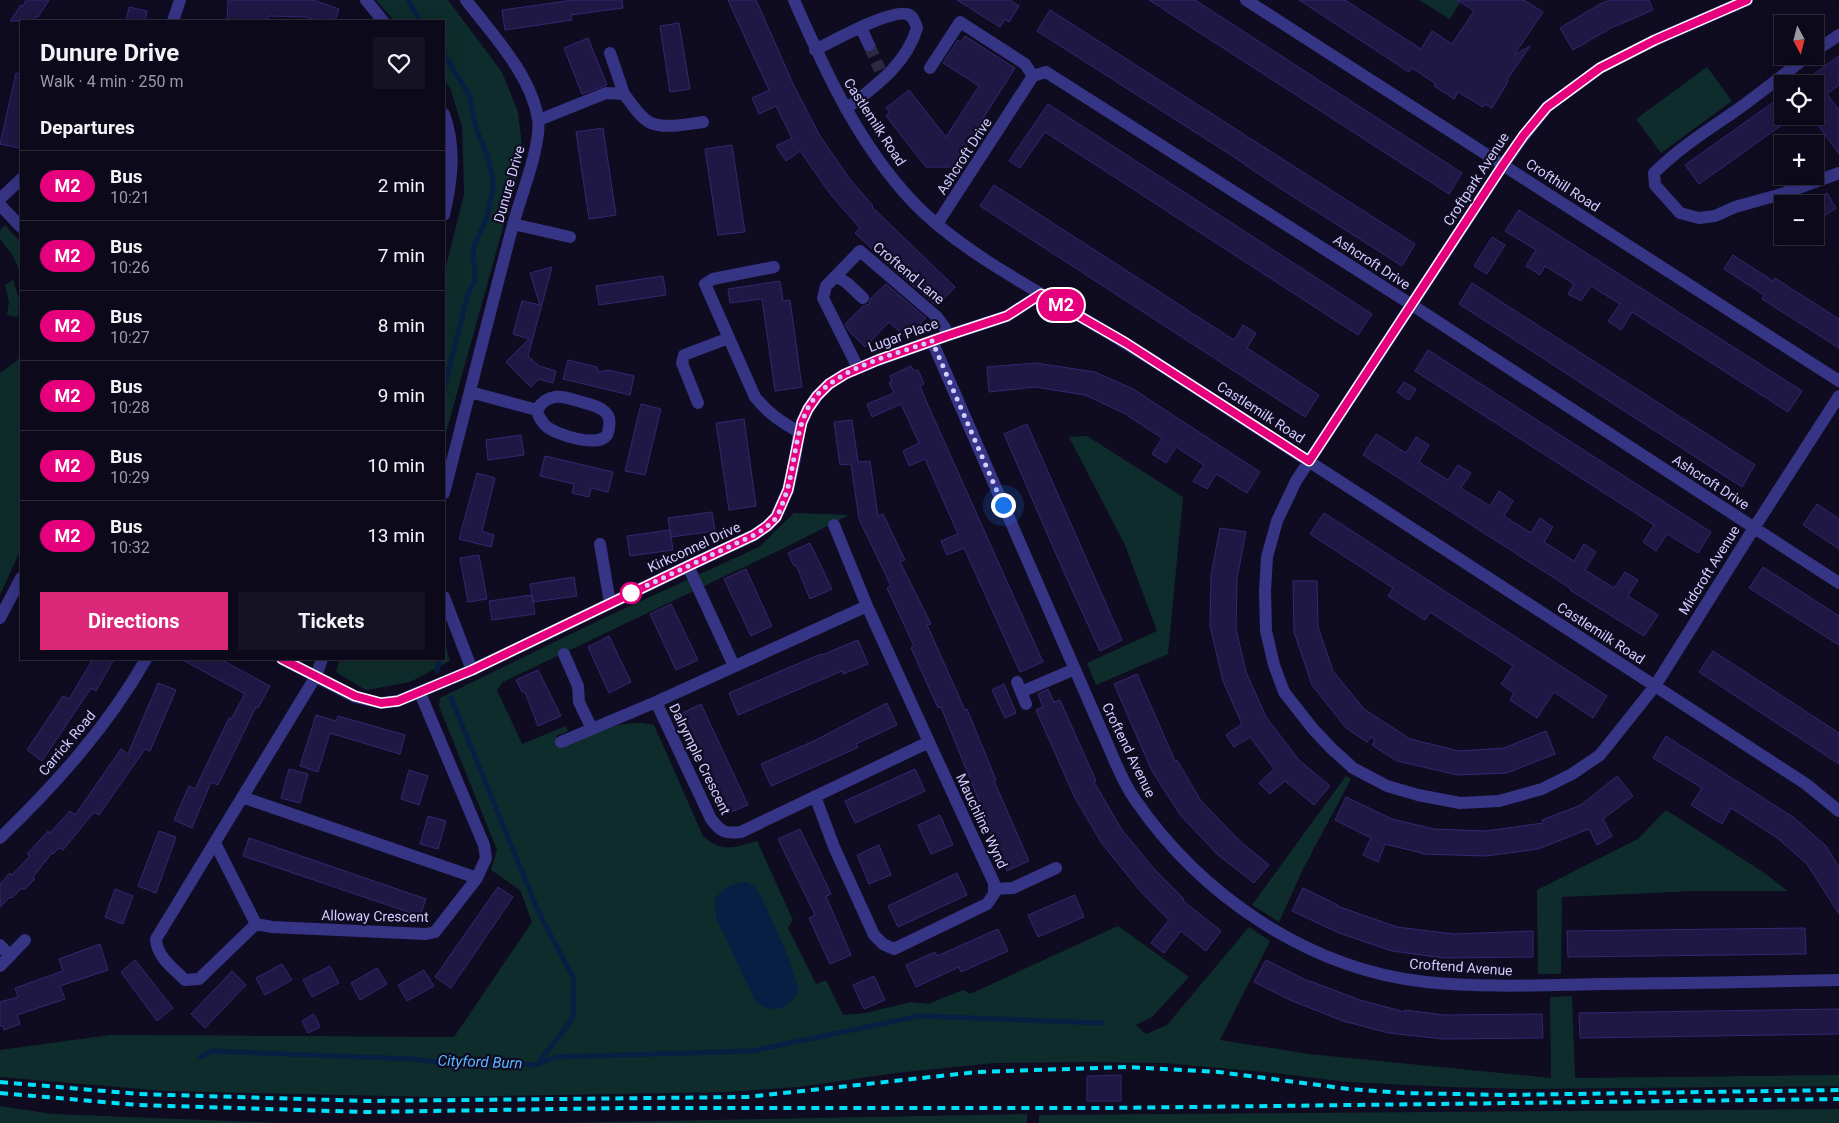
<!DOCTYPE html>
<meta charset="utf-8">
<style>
:root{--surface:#0b091a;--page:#141223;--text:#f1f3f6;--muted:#9a9aa2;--line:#2b2a39;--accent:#db2777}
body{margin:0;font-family:Roboto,sans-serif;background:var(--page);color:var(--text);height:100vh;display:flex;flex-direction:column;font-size:19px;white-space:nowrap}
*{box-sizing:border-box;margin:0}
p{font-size:16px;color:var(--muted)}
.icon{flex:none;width:28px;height:28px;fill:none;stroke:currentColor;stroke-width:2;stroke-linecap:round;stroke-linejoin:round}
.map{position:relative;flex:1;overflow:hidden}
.panel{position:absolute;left:20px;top:20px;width:425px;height:640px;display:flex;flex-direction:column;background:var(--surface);border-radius:0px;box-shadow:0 5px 20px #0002,0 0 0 1px var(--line)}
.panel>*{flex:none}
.badge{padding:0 10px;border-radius:16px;font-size:18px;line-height:32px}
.needle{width:32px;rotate:173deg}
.tools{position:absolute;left:1774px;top:15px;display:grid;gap:10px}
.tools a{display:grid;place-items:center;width:50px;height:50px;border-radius:0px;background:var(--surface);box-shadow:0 5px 20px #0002,0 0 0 1px var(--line);font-size:25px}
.you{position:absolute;width:25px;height:25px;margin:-12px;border:4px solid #fff;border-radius:50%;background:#1a73e8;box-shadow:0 0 0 8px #1a73e833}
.map>.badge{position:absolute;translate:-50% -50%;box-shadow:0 0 0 2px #fff}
h2{padding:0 20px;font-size:19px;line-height:45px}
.round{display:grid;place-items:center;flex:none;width:52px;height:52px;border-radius:0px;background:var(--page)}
.overview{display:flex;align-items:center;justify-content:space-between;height:85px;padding:0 20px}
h1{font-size:24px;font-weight:700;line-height:38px}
.primary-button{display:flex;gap:10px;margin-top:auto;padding:10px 20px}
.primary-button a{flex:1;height:58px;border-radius:0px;background:var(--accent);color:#fff;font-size:20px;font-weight:700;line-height:58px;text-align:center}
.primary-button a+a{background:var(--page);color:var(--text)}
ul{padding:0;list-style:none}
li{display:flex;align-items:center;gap:15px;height:70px;padding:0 20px;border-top:1px solid var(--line)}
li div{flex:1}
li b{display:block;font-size:19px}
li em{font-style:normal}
li .badge{min-width:55px;font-weight:700;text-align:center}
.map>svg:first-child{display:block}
.green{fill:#0e2c2b}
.water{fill:#081f44}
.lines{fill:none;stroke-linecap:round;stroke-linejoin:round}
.stream{stroke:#081f44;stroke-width:5}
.building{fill:#1f1744;stroke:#352771}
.minor-tunnel{stroke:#2c2943;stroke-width:12;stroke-dasharray:12 6;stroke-linecap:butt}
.minor{stroke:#363484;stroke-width:12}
.rail{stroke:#00e0f7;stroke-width:4;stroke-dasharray:8 6;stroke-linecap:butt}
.line-casing{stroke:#fff;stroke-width:11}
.line{stroke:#e6007e;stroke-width:8}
.walk{stroke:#d2ccff;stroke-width:5;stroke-dasharray:0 9}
.stop-dot{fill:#fff;stroke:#e6007e;stroke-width:2.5}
.labels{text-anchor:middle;stroke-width:4.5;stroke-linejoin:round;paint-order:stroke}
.street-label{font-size:14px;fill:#d2ccff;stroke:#0f0c22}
.water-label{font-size:15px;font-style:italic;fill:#5ab4ff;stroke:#0f0c22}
</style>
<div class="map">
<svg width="1839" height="1123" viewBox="0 0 1839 1123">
<rect width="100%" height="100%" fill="#0f0c22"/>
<path class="green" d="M376,0H448L502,72L518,112L523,155L444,440V274L464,194L462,126L450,88L444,80V21H394Z
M1419,0H1461L1450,19Z
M1707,67L1732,101L1661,153L1636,119Z
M5,225L21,243V275L13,256L0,239V230Z
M13,280L19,299L18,317L7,315L9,302L5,285Z
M21,344V549L0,595V373L18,360Z
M1087,436L1183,497L1168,654L1096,685L1087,663L1157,631L1125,545L1069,437Z
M794,513L849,515L784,548L503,682L497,690L522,744L566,726L568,731L556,736L561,748C590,735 621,717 654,725L703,836C723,853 733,848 757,841L793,920L788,928L816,984L826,980L843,1015L865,1013L911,1002L928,1004L963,990L970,994L1118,926L1189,977L1152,1017L1136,1025L1146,1034L1167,1025L1249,927L1270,941L1220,1040L1309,1054L1551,1078L1550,997L1572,996L1575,1078L1839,1075V1086L1527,1089L1449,1087L1347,1082L1275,1073L1165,1063L1090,1062L995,1063L896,1073L799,1087L726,1092L436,1097L166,1091L0,1077V1050L110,1035L454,1037L532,922L520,890L491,870L497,850L439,706L440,698L606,617L759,547Z
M444,641L450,661L410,682L366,690L336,672L340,659H444Z
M1346,776L1351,779L1303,869L1279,922L1252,905Z
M1666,810L1763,872L1788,891H1695L1562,897L1561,974H1538L1537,890L1638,839Z
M0,1106L52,1114L284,1123H0Z
M1839,1109V1123H1039V1115Z
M1027,1114V1123H554Z"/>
<path class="water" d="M747,882L755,887L762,898L789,959L799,989C790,1010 775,1014 756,1003L716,918L715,898C725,888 732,883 747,882Z"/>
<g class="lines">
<path class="stream" d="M408,0L420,21
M444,54L469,95L476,128L486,152L493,179V189L487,217L473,249L475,275L474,282L468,294L444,389
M437,671L440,659
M201,1057L211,1051L413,1059L446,1063L488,1062L537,1065L573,1018L574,979L539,913L451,698
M538,1064L556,1057L752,1051L919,1016L1103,1023"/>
</g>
<path class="building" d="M26,0H49L38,17L36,16L33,21H10L21,5L23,6Z
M228,0H313L339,9L335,21H318L306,17L268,16V21H227Z
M574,0H622L623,8L571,15L572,20L505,30L502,10Z
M728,0H756L794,86L820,136L831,152L849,178L873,206L872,207L955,287L937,306L887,263L855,233L860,228L831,195L800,151L786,161L776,146L792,138L776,106L759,114L752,98L769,90Z
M957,0H1010L1019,6L1009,22L1005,19L1000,27Z
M1149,0H1195L1462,173L1449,194Z
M1299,0H1345L1421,49L1432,31L1452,44L1474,11L1457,0H1524L1543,12L1514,55L1530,46L1507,80L1508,81L1505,87L1492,108L1485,104L1483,107L1458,92L1454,99L1434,86L1435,83L1412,68L1409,72Z
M1610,0H1649L1653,10L1611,28L1573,50L1560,28L1600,4Z
M129,7L147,11L145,21H126Z
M1050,10L1415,244L1402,266L1286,192L1245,165V164L1037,31Z
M679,23L690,89L670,92L660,26Z
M965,36L1015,68L952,167H926L886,116L890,112L886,108L909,90L946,137L979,86L943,63L958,40L961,42Z
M588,38L607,85L582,94L564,48Z
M1839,56V85L1827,94L1839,110V154L1815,121V84H1800Z
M16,73L21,74V139L19,148L0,144Z
M1782,96V125L1699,184L1685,165Z
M1048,104L1372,314L1358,335L1045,132L1020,168L1009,161Z
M603,128L616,215L589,219L576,132Z
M732,145L745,232L718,235L705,149Z
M994,185L1234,340L1243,325L1256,333L1247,348L1319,395L1305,417L980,206Z
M1827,193L1836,208L1815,222V201Z
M1519,210L1802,391L1788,412L1632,312L1621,330L1608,321L1620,304L1591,286L1581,301L1568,294L1574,284L1545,266L1540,275L1526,266L1536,250L1505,231Z
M1492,237L1505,245L1487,274L1474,266Z
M1733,255L1773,281L1775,278L1839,319V348L1762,299L1764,295L1724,269Z
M552,267L528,356L539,366L556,371L553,383L539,379L531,387L506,362L529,339L513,334L522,301L540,305L530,273Z
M663,276L666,295L599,305L596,286Z
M780,281L783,301L790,300L802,387L775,391L762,299L730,303L728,289Z
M1472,283L1755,465L1742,487L1459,304Z
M886,284L926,318L906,338L889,322L865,347L849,331L845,324L863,306L869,304L871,298Z
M1428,350L1711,532L1698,553L1667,534L1656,551L1643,542L1654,525L1415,371Z
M568,360L597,367L598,372L609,370L634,376L630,395L563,379Z
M1036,363L1095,372L1133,389L1260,472L1247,493L1216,474L1207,489L1193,481L1204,465L1176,447L1166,463L1152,454L1162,438L1128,416V415L1085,395L1035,387L989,392L987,367Z
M911,366L914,371L918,370L924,384L920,386L927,403L1043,662L1020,672L964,548L947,555L941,541L958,534L925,459L909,466L903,451L919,443L901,404L872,417L867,404L894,393L889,383L892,382L890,376Z
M1404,382L1416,389L1409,400L1397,392Z
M641,404L661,409L645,475L625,471Z
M744,419L756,506L729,510L716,423Z
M852,420L858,462L870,461L878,516L883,514L905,560L900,562L931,624L927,625L965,710L967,709L996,780L994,781L1029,861L1007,871L977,802L979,801L941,707L938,708L911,648L914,646L887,588L891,586L859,519L851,464L840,465L834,422Z
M1027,424L1122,640L1100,651L1063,570L1004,434Z
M1376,434L1406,453L1416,437L1429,445L1419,462L1448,480L1458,465L1471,473L1461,488L1490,506L1499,491L1513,501L1504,516L1531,533L1540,518L1553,527L1544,542L1574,561L1584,544L1596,552L1585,570L1614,588L1625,572L1638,580L1628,596L1658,615L1644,636L1570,590V588L1487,535L1363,455Z
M521,435L524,455L488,460L486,440Z
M545,456L613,472L608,492L591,488L589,497L572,493L574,484L540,476Z
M477,473L495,478L482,531L494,535L491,547L459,539Z
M1817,504L1839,519V549L1803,525Z
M712,512L715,531L671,537L668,518Z
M1324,513L1607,696L1593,718L1554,692L1537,718L1510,700L1514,693L1501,684L1513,666L1430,612L1425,620L1388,596L1393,588L1310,534Z
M1220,528L1246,532L1237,578L1236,629L1246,672L1266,717L1299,760L1330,786L1314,805L1285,781L1270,794L1259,783L1274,769L1250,737L1234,747L1226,735L1242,724L1223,681L1210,626L1211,575Z
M670,530L673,550L630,556L627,536Z
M810,543L832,589L810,599L796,565L794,566L788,553Z
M479,555L487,599L468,602L460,558Z
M1763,567L1839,616V645L1749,588Z
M746,569L772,626L751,636L724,579Z
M574,577L577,596L533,602L530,584Z
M1293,581H1317L1318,627L1333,671L1364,709L1410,739L1459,751L1504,748L1546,731L1555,754L1507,773L1458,775L1397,761L1372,745L1375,740L1371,737L1367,742L1346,728L1312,685L1294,632Z
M532,595L535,614L492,620L489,601Z
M671,604L698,660L676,670L650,614Z
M609,636L631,682L609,693L588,647Z
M858,640L868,664L843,674L842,671L738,715L729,693L821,654L822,655Z
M1713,651L1839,733V764L1699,672Z
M93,659H114L96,691L91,688L42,761L27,750L63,696L69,699Z
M181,659H220L270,686L258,708L256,707L218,785L211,782L192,828L174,820L189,786L195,789L229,718L231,719L245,694Z
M538,670L561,716L538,726L525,692H522L516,680Z
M1137,674L1175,761L1177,760L1201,801L1241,842L1269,865L1254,883L1218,855L1181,816L1152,771L1114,684Z
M158,683L176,690L150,751L145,749L99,815L94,812L63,850L59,848L53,854L52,853L33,877L35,879L24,890L22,888L12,898L10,897L0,907V884L10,873L12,875L30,856L27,854L48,831L50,833L70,811L75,815L121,749L128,754Z
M1004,684L1016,713L1005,718L992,690Z
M1048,689L1054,702L1060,700L1096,781L1094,782L1122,830L1156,871L1184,899L1182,900L1221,931L1206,951L1181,931L1164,953L1151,943L1169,920L1141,892L1103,845L1075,798L1036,710L1043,707L1038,694Z
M887,703L897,725L856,744L858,747L848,752L771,786L761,764L814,741Z
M701,704L748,805L726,814L693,737L691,738L680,714Z
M316,715L336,721L338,716L405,735L400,754L330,733L318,772L300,766Z
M1666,736L1793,817L1826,846L1839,867V914L1807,864L1776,837L1731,808L1722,824L1691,805L1702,788L1653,758Z
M289,769L308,774L300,803L281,798Z
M915,769L925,791L855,823L845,801Z
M409,770L428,776L419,805L401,799Z
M1617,776L1633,796L1603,819L1612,836L1597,845L1589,829L1538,849L1486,856L1422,854V853L1385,844L1378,862L1363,855L1371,838L1335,820L1346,797L1392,819L1434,829L1486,831L1543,823L1542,820L1581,805Z
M940,815L953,845L931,854L918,825Z
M428,816L446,821L438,849L420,844Z
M800,829L831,894L826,896L851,955L830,964L809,918L815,915L778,839Z
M159,831L176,837L156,893L138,886Z
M249,838L426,899L420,916L243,856Z
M879,845L891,875L869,884L857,855Z
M957,873L967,895L898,927L888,906Z
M498,887L513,897L451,988L435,977Z
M1303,888L1338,905L1337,906L1397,927L1454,934L1533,931V957L1444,958L1392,951L1339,933L1292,911Z
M115,889L133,896L123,924L105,917Z
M1075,895L1084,917L1038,937L1028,915Z
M1805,928L1806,954L1568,957L1567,931Z
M998,929L1008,951L961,972L959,967L916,987L906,965L935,952L937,956Z
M100,944L108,970L60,986L65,999L17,1015L20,1024L4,1030L3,1026H0V1002L18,997L15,988L63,971L59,959Z
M135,960L173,1008L157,1021L121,972Z
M1266,960L1310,982V981L1360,1000L1405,1012V1010L1444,1015L1542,1014L1543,1038L1443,1039L1389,1033L1343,1021L1290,1000L1254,982Z
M282,964L292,980L265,995L256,978Z
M330,966L339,983L312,997L303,980Z
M377,968L387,984L360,1000L351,983Z
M424,970L434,986L407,1001L398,985Z
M232,971L246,985L205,1028L191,1014Z
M874,976L885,1000L864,1009L853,985Z
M1839,1009V1034L1580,1038L1579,1013Z
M314,1014L320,1027L308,1033L302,1021Z
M1121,1075V1101H1087V1076Z"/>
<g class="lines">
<path class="minor-tunnel" d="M869,45L880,70"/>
<path class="minor" d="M366,0L383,21
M794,0C825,71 859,145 913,202C954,245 1017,280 1069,310C1107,332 1144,354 1180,378C1389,513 1598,649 1806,784L1839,811
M1246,0L1839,381
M1747,0L1655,40L1600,68L1547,107L1523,137L1503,165L1296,481L1277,521L1267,557L1265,591L1266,631L1274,665L1284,692L1313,729L1332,749L1353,768L1387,786L1418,795L1460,803L1499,801L1542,789L1572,774L1600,755L1655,686L1754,528L1839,396
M173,21L180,0
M861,28L869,45
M815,50C833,41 889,10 906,14C913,15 915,22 917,28C906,65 875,86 846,109
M1815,51L1839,35
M610,53L624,94
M1808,56C1783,75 1759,94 1734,112C1706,131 1678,149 1654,173L1655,185L1680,213L1699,218L1715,216L1735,207L1782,194L1839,173
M930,68L960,22L1025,64L1033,76
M444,114C456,147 452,181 444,215
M539,120L606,93L624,94C631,103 640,118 651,123C665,129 688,124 703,122
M0,199L21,179
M0,205L21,227
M513,224L570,237
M937,224L1033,76L1046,72L1412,305L1839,583
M774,267L713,279L705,284L755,397C768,413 781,422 799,432
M836,276L847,283L863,298
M932,341L1110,750C1117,766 1124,784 1134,798C1200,895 1308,969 1426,982C1484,988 1544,985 1603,984C1682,983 1760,982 1839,980
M858,368L823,298L826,286L860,251L937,317L945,328L946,336
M470,392L537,410C541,403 547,398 555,397C563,396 571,399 578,401C592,405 613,408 609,427C609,428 608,434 607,435C598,448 556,435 546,426C542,422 538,416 537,410
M698,403L682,363L684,355L729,338
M444,493C467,404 489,314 513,225C520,198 542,144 538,119C531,75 493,35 466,0
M834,525L867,606L929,742L741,832C725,834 721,832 711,819L656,702L867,606
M600,544L610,603
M688,566L734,666
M444,597L472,670
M0,618L21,578
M564,654L578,686L579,702L592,729
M282,659L355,697L381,703L398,701L472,670L688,566L754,535L767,526L776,517L788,490L795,459L799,432L802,422L808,409L817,396L829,384L845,374L878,360L946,336L1007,316L1041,294
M322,659L316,676L156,939C157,957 173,968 185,980L199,979L256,924L272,927L426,934L435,932L477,878L486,858L484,845L420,693
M1017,682L1026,704
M1021,692L1075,669
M561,742L656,702
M815,796L834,847L874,935L883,944L894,949L987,904L994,894V883L929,742
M242,797L477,878
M0,838C56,784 108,726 146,659
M215,843L256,924
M994,889L1013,888L1056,868
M0,945L10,956
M0,966L25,940"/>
<path class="rail" d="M0,1082L139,1094L366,1101L747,1097L977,1072L1126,1067L1219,1072L1349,1089L1404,1093L1505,1095L1839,1090
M0,1093L138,1105L366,1112L624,1108H1109L1839,1099"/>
</g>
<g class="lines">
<g class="line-casing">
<path id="line" d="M282,659L355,696L381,703L398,701L472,670L688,566L754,535L767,526L776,517L788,490L802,422L808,409L817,396L829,384L845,374L878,360L946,336L1007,316L1041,294L1126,343L1309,461L1503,165L1523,136L1547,107L1600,68L1655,40L1747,0"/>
</g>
<use href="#line" class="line"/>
<path class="walk" d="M631,593L754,535C762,530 769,526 775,519C779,514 781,507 783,502C797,468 793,420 818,394C847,365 894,355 932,341L1003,505"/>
</g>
<circle class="stop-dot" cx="631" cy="593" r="10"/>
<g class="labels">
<g class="street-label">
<text transform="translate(875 122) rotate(57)" y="5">Castlemilk Road</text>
<text transform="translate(964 156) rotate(-57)" y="5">Ashcroft Drive</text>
<text transform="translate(1476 179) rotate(-57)" y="5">Croftpark Avenue</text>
<text transform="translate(509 184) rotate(-74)" y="5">Dunure Drive</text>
<text transform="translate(1563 185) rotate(33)" y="5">Crofthill Road</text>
<text transform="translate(1372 262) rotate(33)" y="5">Ashcroft Drive</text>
<text transform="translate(909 273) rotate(40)" y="5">Croftend Lane</text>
<text transform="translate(903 335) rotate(-20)" y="5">Lugar Place</text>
<text transform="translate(1261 412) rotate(33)" y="5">Castlemilk Road</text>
<text transform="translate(1711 482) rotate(33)" y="5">Ashcroft Drive</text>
<text transform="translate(694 547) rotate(-25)" y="5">Kirkconnel Drive</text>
<text transform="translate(1709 570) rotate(-58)" y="5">Midcroft Avenue</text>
<text transform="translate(1601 633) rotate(33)" y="5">Castlemilk Road</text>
<text transform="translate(67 743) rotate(-50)" y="5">Carrick Road</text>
<text transform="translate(1129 750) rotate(64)" y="5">Croftend Avenue</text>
<text transform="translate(700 759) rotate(64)" y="5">Dalrymple Crescent</text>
<text transform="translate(982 821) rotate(65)" y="5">Mauchline Wynd</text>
<text transform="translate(375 916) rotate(1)" y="5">Alloway Crescent</text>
<text transform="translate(1461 967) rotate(4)" y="5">Croftend Avenue</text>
</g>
<g class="water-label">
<text transform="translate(480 1062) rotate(2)" y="5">Cityford Burn</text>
</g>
</g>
</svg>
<div class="tools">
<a><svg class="needle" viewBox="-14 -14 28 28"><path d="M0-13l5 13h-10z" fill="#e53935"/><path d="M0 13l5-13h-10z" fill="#9a9aa2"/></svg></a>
<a><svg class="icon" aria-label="locate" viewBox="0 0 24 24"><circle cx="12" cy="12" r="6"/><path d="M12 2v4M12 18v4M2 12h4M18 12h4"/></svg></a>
<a>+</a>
<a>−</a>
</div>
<div class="you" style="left:1003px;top:505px"></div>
<b class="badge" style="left:1061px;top:305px;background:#e6007e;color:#fff">M2</b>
<section class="panel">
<div class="overview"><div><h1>Dunure Drive</h1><p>Walk · 4 min · 250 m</p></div><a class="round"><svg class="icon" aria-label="heart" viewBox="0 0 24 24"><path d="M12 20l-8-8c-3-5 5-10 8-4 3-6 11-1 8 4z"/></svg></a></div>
<h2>Departures</h2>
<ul>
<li><span class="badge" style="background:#e6007e;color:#fff">M2</span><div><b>Bus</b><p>10:21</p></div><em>2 min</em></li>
<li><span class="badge" style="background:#e6007e;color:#fff">M2</span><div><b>Bus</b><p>10:26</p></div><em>7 min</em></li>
<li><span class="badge" style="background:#e6007e;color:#fff">M2</span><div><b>Bus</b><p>10:27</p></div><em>8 min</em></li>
<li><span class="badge" style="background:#e6007e;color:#fff">M2</span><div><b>Bus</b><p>10:28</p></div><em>9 min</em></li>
<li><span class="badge" style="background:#e6007e;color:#fff">M2</span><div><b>Bus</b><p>10:29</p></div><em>10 min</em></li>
<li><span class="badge" style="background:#e6007e;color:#fff">M2</span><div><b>Bus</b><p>10:32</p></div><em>13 min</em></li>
</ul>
<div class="primary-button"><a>Directions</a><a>Tickets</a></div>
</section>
</div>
